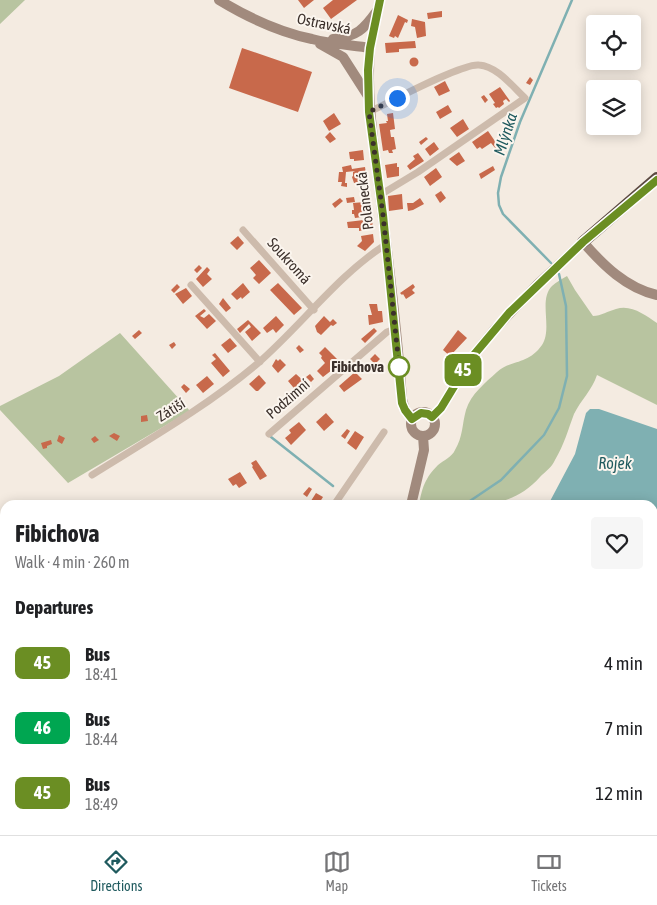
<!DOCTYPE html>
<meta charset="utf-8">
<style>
:root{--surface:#fff;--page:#f6f6f6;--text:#202124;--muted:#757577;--line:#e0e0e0;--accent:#1f5a5e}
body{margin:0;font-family:"Asap Condensed",sans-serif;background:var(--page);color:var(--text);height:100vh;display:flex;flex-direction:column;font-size:19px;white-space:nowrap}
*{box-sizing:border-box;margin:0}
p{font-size:16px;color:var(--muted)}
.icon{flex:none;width:28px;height:28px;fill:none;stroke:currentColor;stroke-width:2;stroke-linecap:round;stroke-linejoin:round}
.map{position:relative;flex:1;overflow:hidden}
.details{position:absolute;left:0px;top:500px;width:658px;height:335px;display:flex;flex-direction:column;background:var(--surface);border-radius:15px 15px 0 0;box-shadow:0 2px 12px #0003}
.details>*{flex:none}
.badge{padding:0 10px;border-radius:8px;font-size:18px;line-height:32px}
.tools{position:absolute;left:586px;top:15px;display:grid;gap:10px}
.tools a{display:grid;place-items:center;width:55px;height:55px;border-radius:5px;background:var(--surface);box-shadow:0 2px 12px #0003;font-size:25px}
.you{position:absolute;width:25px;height:25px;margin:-12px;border:4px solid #fff;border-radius:50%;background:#1a73e8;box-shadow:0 0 0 8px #1a73e833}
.map>.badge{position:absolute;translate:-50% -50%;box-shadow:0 0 0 2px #fff}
h2{padding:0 15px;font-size:19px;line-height:45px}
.round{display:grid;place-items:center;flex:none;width:52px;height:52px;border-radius:5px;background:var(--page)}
.headline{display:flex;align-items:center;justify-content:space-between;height:85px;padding:0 15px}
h1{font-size:24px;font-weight:700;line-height:38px}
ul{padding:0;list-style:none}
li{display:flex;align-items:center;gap:15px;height:65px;padding:0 15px}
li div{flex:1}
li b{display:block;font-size:19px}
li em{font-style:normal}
li .badge{min-width:55px;font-weight:700;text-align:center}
.tab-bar{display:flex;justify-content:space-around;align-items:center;height:70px;border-top:1px solid var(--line);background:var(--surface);font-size:14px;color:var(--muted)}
.tab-bar a{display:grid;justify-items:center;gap:2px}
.tab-bar .on{color:var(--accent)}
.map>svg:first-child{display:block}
.green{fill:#b8c4a0}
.water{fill:#7fb0b2}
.pier{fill:#f4ebe1}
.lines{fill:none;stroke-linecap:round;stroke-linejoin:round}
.stream{stroke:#7fb0b2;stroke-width:2.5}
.building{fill:#c8694b}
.street{stroke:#cdbbac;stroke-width:7}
.secondary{stroke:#a18a7d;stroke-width:10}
.highway{stroke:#5c4a42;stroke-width:12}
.rail{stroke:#3b302b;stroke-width:2.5;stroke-dasharray:1 4;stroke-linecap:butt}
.line-casing{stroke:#fff;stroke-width:11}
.line{stroke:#6b8e23;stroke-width:8}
.walk{stroke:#3b302b;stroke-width:5;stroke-dasharray:0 9}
.stop-dot{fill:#fff;stroke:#6b8e23;stroke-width:2.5}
.labels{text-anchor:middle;stroke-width:4;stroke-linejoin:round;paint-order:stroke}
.street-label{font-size:15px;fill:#3b302b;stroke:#fbf5ee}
.stop-label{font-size:15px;font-weight:bold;fill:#3b302b;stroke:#fbf5ee;text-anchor:end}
.water-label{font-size:16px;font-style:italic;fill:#1f5a5e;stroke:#fbf5ee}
</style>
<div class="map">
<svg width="657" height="835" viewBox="0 0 657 835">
<rect width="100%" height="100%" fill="#f4ebe1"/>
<path class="green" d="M0,0H25L0,24Z
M567,276L575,290L593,316C601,316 608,311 616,309C631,304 645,315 657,323V405L597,375C592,390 581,400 574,414C568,430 564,445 555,460C552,467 545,472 540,477C507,514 464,505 419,505C422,488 425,478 438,465C444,460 452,457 455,450C463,437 462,424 466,410C471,394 485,383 497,372C510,360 528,365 542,345C553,328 538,300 552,286C556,282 562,279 567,276Z
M120,333L190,411L68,483L0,410V406L59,376Z
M657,694V742L653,752V696Z
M657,773V821L653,835H628L631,830H652L653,783Z
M395,830H527L530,835H394Z
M588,830H616L614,835H584Z"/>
<path class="water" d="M590,409H599L657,429V694L653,696L652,505H548L575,454L586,413Z
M527,830H588L584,835H530Z"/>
<path class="pier" d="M657,609V664L652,668L653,614Z"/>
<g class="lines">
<path class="stream" d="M551,263L503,214L499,205L498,193L501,177L520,122L572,0
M271,437L333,486
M361,503L368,505
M464,505L501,480L544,435L559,408L567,376L566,306L559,274
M419,830L420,835"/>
</g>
<path class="building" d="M298,0H314L304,8Z
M333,0H357L331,19L323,8Z
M442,11V17L428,19L427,13Z
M398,15L408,20L407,23L405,22L398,38L395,36L394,38L389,36Z
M412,19L425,22L426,36L417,38L415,27L411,26Z
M415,41L416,48L399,49V52L386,53L385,43Z
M242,48L312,72L298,112L229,88Z
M409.5 62a4.5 4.5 0 1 1 9 0a4.5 4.5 0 1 1-9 0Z
M530,77L533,80L530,85L526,83Z
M445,81L450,91L439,96L434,87Z
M500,87L510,101L509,102L506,99L503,101L504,104L499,108L498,107L496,108L493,104L495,103L489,94Z
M484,95L488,100L485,103L481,97Z
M448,105L452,112L440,119L436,112Z
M334,113L341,124L329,131L323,121Z
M393,113L395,129L390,130L391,137H394L396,149L392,150L393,153H389L388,150L383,151L379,124L387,123L386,121H388L387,114Z
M463,119L469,129L457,137L450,128Z
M488,131L499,147L496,149L491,143L482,149L480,147L477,149L472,142Z
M330,132L336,139L330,143L325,137Z
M426,137L428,139L421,145L419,142Z
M434,142L439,149L430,156L425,149Z
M363,150L364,160L354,161V159H350L349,152Z
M459,152L465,161L457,166L449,159Z
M418,153L424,161L410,170L407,166L415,159L413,156Z
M397,163V167H399V176L387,178L385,165Z
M351,165L352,169L365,167L367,181L354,183L352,177L353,176V172L355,171L346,172L345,183H347V187L341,186L342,182H338L339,172H343L342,167Z
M493,166L495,170L481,179L479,174Z
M436,168L442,177L430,186L424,177Z
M441,191L446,198L440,203L435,195Z
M402,194L403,209L389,211L388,196Z
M354,197L355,202L347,203L346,198Z
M340,198L343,201L335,208L332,204Z
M420,198L424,204L413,210L408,211L407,203H413Z
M365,202L367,214L362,215V217L355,218L354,214H352V210H354L353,203Z
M372,219L373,229L359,231V228H348L347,222Z
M373,234L374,242L365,251L357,246L362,241L361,236Z
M238,236L244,243L237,250L230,243Z
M259,260L271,273L259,284L253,278L256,275L250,268Z
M199,265L202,268L197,273L194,270Z
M207,267L210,270L207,274L212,279L203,287L196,279Z
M243,283L250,292L242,299L241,297L237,300L231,294Z
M278,283L302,308L294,315L270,290Z
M177,284L180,287L174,293L171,290Z
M413,284L415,287L412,290L415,293L406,299L403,294L402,295L400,293Z
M186,288L192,296L183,304L175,294Z
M223,298L231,308L226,312L219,304Z
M369,304H377L378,311H382L383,322L369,325L368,315H372Z
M204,309L206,311L200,316L204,318L209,314L216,321L207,329L195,316Z
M276,316L284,325L276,333L273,329L267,333L263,328Z
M324,316L330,322L333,319L337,323L333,326L331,325L321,335L317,332L315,326Z
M248,320L261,333L252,341L245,332L251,327L249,324L240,333L237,329Z
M374,328L377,331L365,343L361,339Z
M139,330L142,333L135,339L132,336Z
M458,330L467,338L450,356L443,350Z
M230,338L237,346L228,353L221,345Z
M174,342L176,345L172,349L169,345Z
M299,345L304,350L300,353L296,348Z
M325,347L341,363L323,377L317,371L325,363L321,358L322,356L319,353Z
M215,353L230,371L223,377L211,363L216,359L212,355Z
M375,354L380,359L375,364L370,359Z
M276,359L278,361L280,359L286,365L278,373L272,366Z
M355,372L362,379L344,392L339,386Z
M296,374L307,384L306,386L298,393L288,381Z
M310,374L314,379L311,382L306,377Z
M259,375L266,383L258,391H256L249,384Z
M207,376L214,384L203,393L196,385Z
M184,384L190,389L186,393L181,387Z
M326,413L334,422L324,431L316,422Z
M147,415L148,421L141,422V416Z
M299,422L306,430L291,445L285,438L291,433L289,430Z
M347,429L350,431L345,439L341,436Z
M355,431L364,437L356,450L347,443Z
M114,433L120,436L117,441L109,436Z
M59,435L65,438L62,444L57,441Z
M95,436L99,440L94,443L91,439Z
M51,440L52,444L47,446V448L43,449L41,443Z
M256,460L267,476L260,480L252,467L253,466L251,463Z
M240,472L247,483L239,488L236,484L233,486L228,479Z
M309,487L312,489L307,497L303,494Z
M316,493L323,497L318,505H303L305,502L309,504Z"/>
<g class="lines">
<path class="street" d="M370,48L380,0
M369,112C388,103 462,63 479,65C497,66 513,87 525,98L418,172L380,195
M243,230L314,310
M191,285L260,362
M269,434L387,332L395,329
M92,475C148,440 206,407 257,364C300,327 337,276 385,245
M334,505L384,432
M182,835L183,830"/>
<path class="secondary" d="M219,0C247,17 279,32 312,39C331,44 350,45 370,48C366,100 374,144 380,195C389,263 397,331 402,399L405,410L412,419
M333,39C357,37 364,29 377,11
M320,44L343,57L368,96
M411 424a12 12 0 1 1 24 0a12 12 0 1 1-24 0Z
M432,417L441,408L472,357L495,329L537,285L583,242C603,265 626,288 657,295
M411,505L424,450L423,436"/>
<path class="highway" d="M583,242L657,178
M652,634L657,630
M652,653L657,649
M351,835L361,830
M387,835L397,830"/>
<path class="rail" d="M652,768L657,758
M621,835L623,830"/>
</g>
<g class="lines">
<g class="line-casing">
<path id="line" d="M380,0L370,48L368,70L369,112L383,215L402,403L405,410L412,419L421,413L428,414L432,417L441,408L472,357L509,313L583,242L657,180"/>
</g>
<use href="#line" class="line"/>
<path class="walk" d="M397,98L369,112L383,215L400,374L399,367"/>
</g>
<circle class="stop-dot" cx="399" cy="367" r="10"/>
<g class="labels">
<g class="street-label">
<text transform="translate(324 24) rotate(12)" y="5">Ostravská</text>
<text transform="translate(365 201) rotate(-97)" y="5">Polanecká</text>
<text transform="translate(289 261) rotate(48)" y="5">Soukromá</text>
<text transform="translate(288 399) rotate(-41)" y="5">Podzimní</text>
<text transform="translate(171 410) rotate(-32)" y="5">Zátiší</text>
</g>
<g class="stop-label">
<text x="384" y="372">Fibichova</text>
</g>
<g class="water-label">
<text transform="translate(505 134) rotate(-72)" y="6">Mlýnka</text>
<text x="615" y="469">Rojek</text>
</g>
</g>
</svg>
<div class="tools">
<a><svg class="icon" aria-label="locate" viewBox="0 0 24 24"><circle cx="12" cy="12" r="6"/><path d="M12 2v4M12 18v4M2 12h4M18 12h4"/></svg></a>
<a><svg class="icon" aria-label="layers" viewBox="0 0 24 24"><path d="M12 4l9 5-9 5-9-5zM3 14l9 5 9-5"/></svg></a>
</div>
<div class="you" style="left:397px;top:98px"></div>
<b class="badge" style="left:463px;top:370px;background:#6b8e23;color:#fff">45</b>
<section class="details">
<div class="headline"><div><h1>Fibichova</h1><p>Walk · 4 min · 260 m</p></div><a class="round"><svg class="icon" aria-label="heart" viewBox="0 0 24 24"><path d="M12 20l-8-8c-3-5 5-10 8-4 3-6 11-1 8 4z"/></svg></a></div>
<h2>Departures</h2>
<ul>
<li><span class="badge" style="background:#6b8e23;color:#fff">45</span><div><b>Bus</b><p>18:41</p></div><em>4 min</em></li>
<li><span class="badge" style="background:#00a651;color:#fff">46</span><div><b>Bus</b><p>18:44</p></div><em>7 min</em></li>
<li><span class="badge" style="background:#6b8e23;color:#fff">45</span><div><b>Bus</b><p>18:49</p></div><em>12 min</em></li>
</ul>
</section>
</div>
<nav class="tab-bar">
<a class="on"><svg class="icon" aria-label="directions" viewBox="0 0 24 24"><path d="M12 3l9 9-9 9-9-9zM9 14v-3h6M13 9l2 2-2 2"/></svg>Directions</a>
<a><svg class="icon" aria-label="map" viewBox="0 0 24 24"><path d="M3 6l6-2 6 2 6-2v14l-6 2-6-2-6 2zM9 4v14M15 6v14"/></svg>Map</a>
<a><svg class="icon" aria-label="tickets" viewBox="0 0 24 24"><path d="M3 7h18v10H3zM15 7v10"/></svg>Tickets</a>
</nav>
